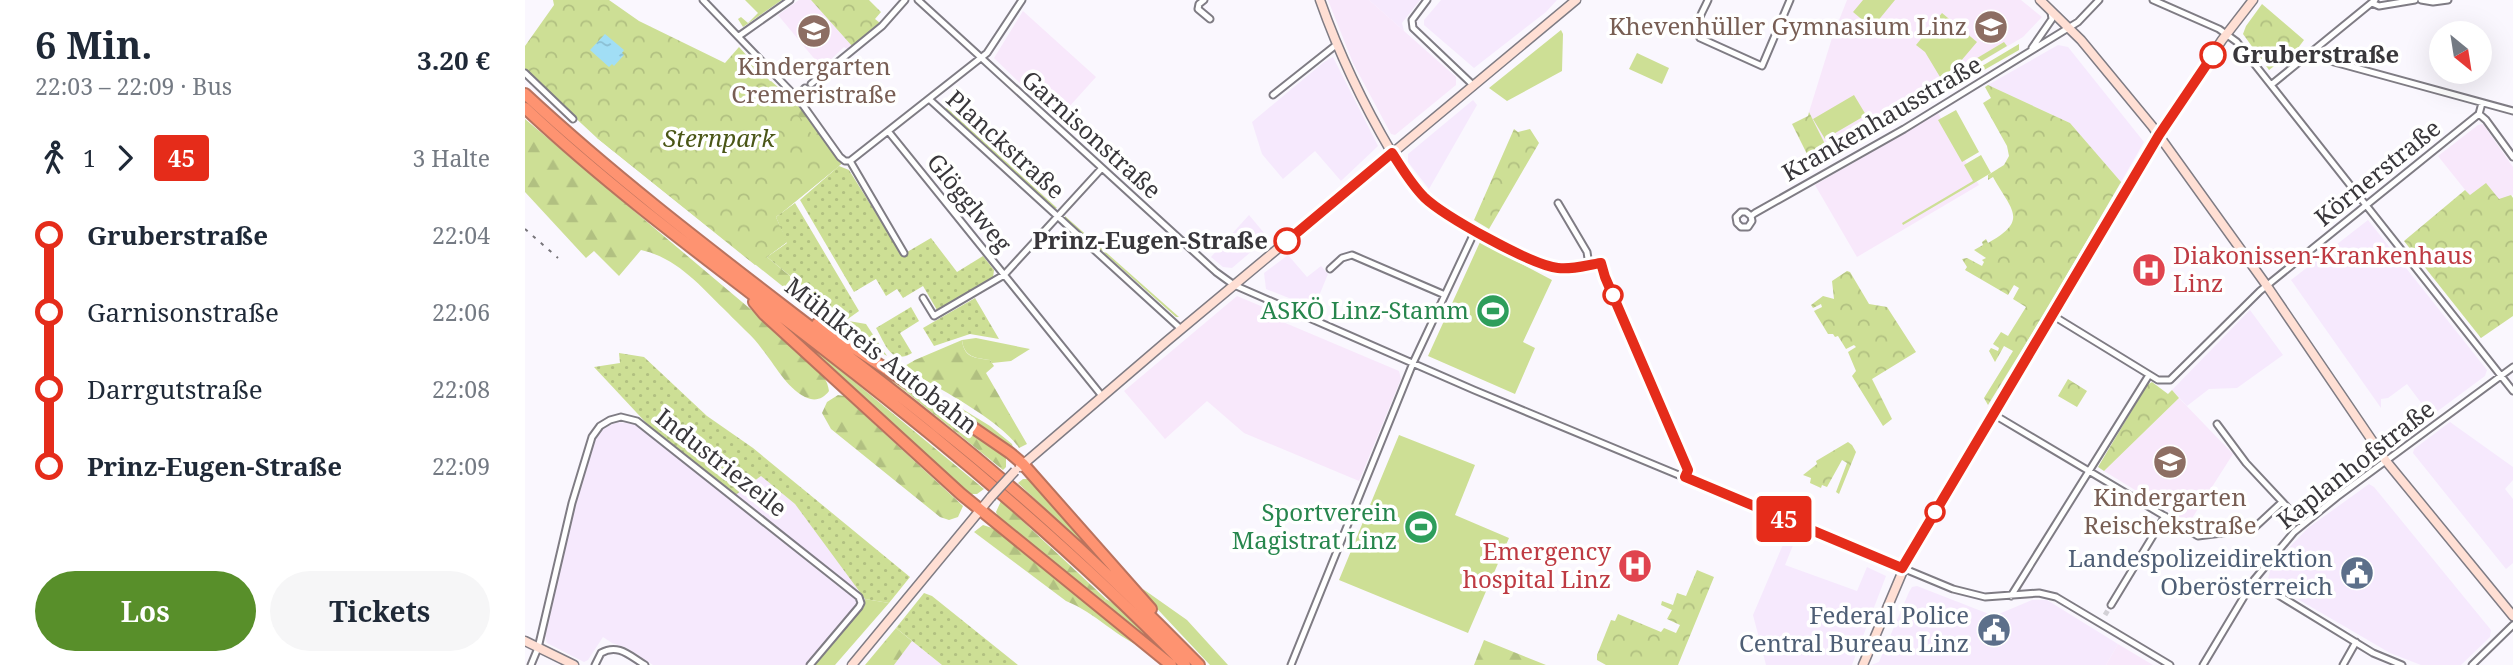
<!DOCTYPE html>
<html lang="de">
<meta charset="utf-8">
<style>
:root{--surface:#fff;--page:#f6f6f7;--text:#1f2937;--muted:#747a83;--accent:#588f2a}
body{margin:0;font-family:"Noto Serif",serif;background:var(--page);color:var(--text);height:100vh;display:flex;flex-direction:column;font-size:26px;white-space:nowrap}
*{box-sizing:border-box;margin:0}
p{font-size:23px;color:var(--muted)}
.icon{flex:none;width:38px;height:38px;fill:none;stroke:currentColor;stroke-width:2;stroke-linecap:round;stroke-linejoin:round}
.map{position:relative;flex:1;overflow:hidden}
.details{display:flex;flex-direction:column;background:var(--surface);width:525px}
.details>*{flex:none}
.badge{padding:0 14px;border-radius:5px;font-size:24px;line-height:46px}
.needle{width:46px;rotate:150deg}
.tools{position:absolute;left:1904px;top:21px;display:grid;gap:14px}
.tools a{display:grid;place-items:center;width:63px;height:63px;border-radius:50%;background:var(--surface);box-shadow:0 7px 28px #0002;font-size:35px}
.map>.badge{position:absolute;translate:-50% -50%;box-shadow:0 0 0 4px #fff}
.legs{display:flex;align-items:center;gap:10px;height:77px;padding:0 35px;font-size:23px}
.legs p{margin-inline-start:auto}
.overview{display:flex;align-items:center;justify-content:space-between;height:119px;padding:0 35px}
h1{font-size:38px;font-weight:700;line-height:52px}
.cta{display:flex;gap:14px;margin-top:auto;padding:14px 35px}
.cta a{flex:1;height:80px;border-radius:42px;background:var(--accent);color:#fff;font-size:28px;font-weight:700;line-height:80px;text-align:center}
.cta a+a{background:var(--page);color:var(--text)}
ul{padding:0 35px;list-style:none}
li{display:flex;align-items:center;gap:24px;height:77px;font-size:26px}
li i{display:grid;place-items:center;width:10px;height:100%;margin:0 9px;background:currentColor}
li i::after{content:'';width:18px;height:18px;margin:-9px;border:5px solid;border-radius:50%;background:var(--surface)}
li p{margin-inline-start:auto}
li:first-child i{background:linear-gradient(#0000 50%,currentColor 0)}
li:last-child i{background:linear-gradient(currentColor 50%,#0000 0)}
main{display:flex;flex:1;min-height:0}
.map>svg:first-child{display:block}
.commercial{fill:#f6e9fd}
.education{fill:#f8e8fb}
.grass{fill:#cddf95}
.forest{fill:url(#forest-firs)}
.park{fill:url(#park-crowns)}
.garden{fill:url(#garden-dots)}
.water{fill:url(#water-ripples)}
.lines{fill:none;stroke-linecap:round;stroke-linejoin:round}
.street-tunnel{stroke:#d3d1d7;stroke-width:5;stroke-dasharray:5 2.5;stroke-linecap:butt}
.street-casing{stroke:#7f7c84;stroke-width:9}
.secondary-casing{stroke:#7f7c84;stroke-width:11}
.highway-casing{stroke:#b9735e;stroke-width:14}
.street{stroke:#fff;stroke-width:5}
.secondary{stroke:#ffdfd4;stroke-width:8}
.highway{stroke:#fe9371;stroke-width:10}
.rail{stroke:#767479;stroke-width:2;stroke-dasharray:3.5 7;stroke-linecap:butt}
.secondary-bridge-casing{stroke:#7f7c84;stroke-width:11;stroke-linecap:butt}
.secondary-bridge{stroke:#ffdfd4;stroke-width:8}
.line-1-casing{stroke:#fff;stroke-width:16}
.line-1{stroke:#e52c1a;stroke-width:10}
.stop-1-dot{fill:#fff;stroke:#e52c1a;stroke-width:3.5}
.labels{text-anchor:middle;stroke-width:7;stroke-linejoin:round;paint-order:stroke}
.education-label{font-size:24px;fill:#785e54;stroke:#fff}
.stop-label{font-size:24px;font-weight:bold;fill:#39373b;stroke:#fff;text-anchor:start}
.street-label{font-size:24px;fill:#39373b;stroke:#fff}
.park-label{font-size:24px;font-style:italic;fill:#4a5617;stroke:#fff}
.health-label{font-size:24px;fill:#be3a42;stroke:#fff;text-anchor:start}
.leisure-label{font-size:24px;fill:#27864d;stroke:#fff;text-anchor:end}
.service-label{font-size:24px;fill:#4e5e75;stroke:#fff;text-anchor:end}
</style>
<main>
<section class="details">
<div class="overview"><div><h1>6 Min.</h1><p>22:03 – 22:09 · Bus</p></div><b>3.20 €</b></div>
<div class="legs"><svg class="icon" aria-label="walk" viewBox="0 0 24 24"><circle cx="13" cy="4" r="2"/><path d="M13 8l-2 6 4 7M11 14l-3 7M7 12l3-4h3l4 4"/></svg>1<svg class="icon" aria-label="forward" viewBox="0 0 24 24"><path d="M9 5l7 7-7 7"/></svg><b class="badge" style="background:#e52c1a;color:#fff">45</b><p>3 Halte</p></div>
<ul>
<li><i style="color:#e52c1a"></i><b>Gruberstraße</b><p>22:04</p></li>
<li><i style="color:#e52c1a"></i><span>Garnisonstraße</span><p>22:06</p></li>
<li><i style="color:#e52c1a"></i><span>Darrgutstraße</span><p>22:08</p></li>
<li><i style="color:#e52c1a"></i><b>Prinz-Eugen-Straße</b><p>22:09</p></li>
</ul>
<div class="cta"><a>Los</a><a>Tickets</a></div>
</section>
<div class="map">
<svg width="1988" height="665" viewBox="0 0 1988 665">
<defs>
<pattern id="forest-firs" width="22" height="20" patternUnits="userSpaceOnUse" patternTransform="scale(1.75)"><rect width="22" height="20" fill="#cddf95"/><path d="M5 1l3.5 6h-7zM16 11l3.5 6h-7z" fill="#b1c081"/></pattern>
<pattern id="park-crowns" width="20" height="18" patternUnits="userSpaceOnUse" patternTransform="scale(1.75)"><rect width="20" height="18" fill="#cddf95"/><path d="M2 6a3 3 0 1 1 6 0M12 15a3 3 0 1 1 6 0" fill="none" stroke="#b1c081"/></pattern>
<pattern id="garden-dots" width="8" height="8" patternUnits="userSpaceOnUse" patternTransform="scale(1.75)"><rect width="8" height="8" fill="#cddf95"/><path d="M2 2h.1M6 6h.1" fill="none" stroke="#b1c081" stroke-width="1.8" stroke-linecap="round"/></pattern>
<pattern id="water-ripples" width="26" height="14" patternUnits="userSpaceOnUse" patternTransform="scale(1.75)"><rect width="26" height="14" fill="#a1def5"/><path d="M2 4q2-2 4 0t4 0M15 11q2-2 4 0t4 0" fill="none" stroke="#8bbfd3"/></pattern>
</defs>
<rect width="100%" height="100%" fill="#faf7fe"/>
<path class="commercial" d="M844,0H895L877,23L879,31Z
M916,0H1032L1021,12L949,68L899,25V20Z
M1533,45L1543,47L1619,142L1596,182L1545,123L1463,85Z
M808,57L853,146L816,181L790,151L758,179L737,154L727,122L799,62Z
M948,100L952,105L904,189L883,162V154Z
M724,215L745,240L734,245L707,268L698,267L686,257Z
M1843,220L1962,370L1960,376L1906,416L1882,384L1863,398L1856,399V408L1766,280Z
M763,255L782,277L796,266L803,274L789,308L741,289L739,273Z
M1725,310L1758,355L1712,388L1684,389L1662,406L1647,390Z
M93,422L109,424L115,428L319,591L331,597L335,608L289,665H128L102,648L87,643L78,637L63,660L59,662L22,643L20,636L52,496L70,440L78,428Z
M1925,422L1988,467V480L1980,489L1988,499V563L1981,569L1888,453L1889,449Z
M236,476L270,504L335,590L322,586L283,552L209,496Z
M1844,484L1849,487L1966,630L1965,637L1936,665H1896L1865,653L1747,584L1743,579L1745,571L1754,558L1783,528Z
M1262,535L1271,538L1260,565L1332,591L1342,567L1361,576L1327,665H1241L1228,615Z
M1392,586L1469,616L1507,600H1522L1593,644L1581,665H1346L1354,662L1384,592L1387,587Z
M387,641L417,665H369Z"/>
<path class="education" d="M274,0H286L327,46L322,49L319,47L297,68L253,15Z
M803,0H844L931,77V85L870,135L866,134L828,63Z
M1322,0H1496L1517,17L1498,37L1304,152L1284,112L1307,38Z
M498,11L571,77L534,118L535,112L507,88L499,87L469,58Z
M1413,113L1454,185L1332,257L1290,185Z
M1958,124L1988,167V195L1975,200L1945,196L1913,156L1953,125Z
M712,296L743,309L744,316L874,371L876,379L834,481L719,433L682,401L640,439L599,391Z
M1654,398L1708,454L1664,523L1579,471Z
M1593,644L1628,665H1629H1581Z"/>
<path class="grass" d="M1338,0H1370L1347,28L1328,12Z
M1417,13L1452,42L1430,68L1415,77L1400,52L1391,45Z
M1036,30L1038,34L1037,71L982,101L964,88Z
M1479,42L1482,46L1393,99L1390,95Z
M1494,44V50L1398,105L1395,103Z
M1112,53L1144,68L1137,84L1104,69Z
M1329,95L1341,115L1300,139L1288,119Z
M422,108L532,208L529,209L420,109Z
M1386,108V112L1292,167H1288Z
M1431,110L1454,152L1437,162L1413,120Z
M1456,155L1466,173L1378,225L1377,223L1448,181L1439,165Z
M540,216L654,317H651L540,218Z
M955,242L1027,280L998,342L1010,348L990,394L903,356Z
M322,338L465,426L487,444L489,451Z
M451,338L505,349L486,361L467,363L465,360C450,358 439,357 437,340Z
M874,435L950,465L930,515L984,538L943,633L814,580Z
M498,479H504L605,589L493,483Z
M618,589L662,620L703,665H685L622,598Z
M340,599L364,603L310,665H291L289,663L339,607Z
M581,599L600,610L655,665H652L578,603Z"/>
<path class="forest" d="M157,43L180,67L171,69L154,84L134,92L109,113L99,134C110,152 128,177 150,185C157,188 169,187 178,187L176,168L192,154C221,158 225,172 248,186L257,179L269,180L280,186L298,173V169L286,172L275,168L280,152L269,147L263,150C259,137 252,126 241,118L227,123L214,138V152L206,147L205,142L199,141C192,125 203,117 215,107L218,109L225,106L220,100L229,87H236L246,81L284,114L320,161L254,215L206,171L186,192L189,204L246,247L249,245L245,233L254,224L262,242L242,257L318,320L341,324L362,356L324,332L322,335L306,325L72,138Z
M0,119L268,345C281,358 302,372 304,391C298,399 290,402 280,397C261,387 250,365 237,349C228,336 214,325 203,313C177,288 153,258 116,250L94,276L69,251L61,258L0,192Z
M262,326L459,489L452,494H443Z
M437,340C439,358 450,358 465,360L469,366L461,373L502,444L494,448C476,420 409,386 378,367L390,360Z
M317,344L481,456V467L478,470L380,391Z
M313,395L319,396L438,506L433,517L424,520L415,517L306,429L297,413L302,402Z
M476,501L581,599L578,603L475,521L471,512Z
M458,525L470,529L621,649C592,638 571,613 541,601L449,532Z
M371,628L387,641L369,665H340Z
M959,640L1021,665H949Z"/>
<path class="park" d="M28,0H84L114,21L200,63L214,47L266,104L309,166H314L251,217L262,242L230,265L72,138L0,71V46L29,5Z
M220,0H257L218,27L213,19L216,17L223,23L233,13Z
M286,0H344L356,12L350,19L355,23L327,46Z
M1737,4L1779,40L1773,48L1744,70L1718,34L1721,26Z
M1463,85L1545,123L1596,182L1522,309L1463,405L1459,398L1488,351L1479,346L1470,362L1464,351L1466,348L1473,351L1474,348L1468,344L1476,332L1483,336L1501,307L1488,299L1494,288L1489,285L1483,295L1440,270L1442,267L1437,259L1442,258L1457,266L1459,262L1457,260L1461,258L1449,250L1458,245L1457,242L1461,239L1463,243C1504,220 1487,211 1468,177L1463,180V175L1479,165L1484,156L1482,146L1458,103L1466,98L1460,87Z
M1284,112L1304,152L1286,162L1267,124L1283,116Z
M989,129L993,132L1005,129L1014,143L964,229L949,220Z
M1961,183L1974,199L1986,195L1988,198V316L1956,338L1879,241L1940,190L1945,195Z
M1322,271L1325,272L1344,304L1362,307L1391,352L1347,379L1367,419L1358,426L1327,376L1331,371L1323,352L1331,347L1329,345L1321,349L1313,336L1310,337L1308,334H1303L1289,311L1297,307L1296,304L1288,308L1286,305L1298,296L1309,299L1307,281Z
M1543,379L1562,391L1552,407L1533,396Z
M1627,382L1643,394L1647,390L1654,398L1579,471L1573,467L1622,385Z
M1323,442L1327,445L1331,452L1314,494L1311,492L1322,463L1317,460L1302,487L1297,485L1296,488L1285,483L1286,478L1278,475L1292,464L1291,461Z
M1172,570L1189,577L1153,665H1081L1072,660V655L1086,620L1090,621L1093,614L1136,632L1139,628L1151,633L1155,625L1142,619L1147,610L1136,605L1137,601L1148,605L1152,593L1161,596Z"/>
<path class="garden" d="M314,166L324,170L377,255L406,238L432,272L458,256L469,270L468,278L412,310L398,286L378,298L372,289L361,296L351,279L329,292L275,200Z
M270,203L334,311L320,321L242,257L262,243L251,217Z
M450,298L474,339L445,334L409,346L398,328Z
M386,307L394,321L375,333L387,353C366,366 360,343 351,328Z
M94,353L119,357L182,416L228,448L385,577L364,603L340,599L270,504L236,476L209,496L125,427L69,367L95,363Z
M399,593L407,596L493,665H417L371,628Z"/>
<path class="water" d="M80,34L99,50L97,53L99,55L89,66L87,64L84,67L65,50Z"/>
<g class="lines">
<path class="street-tunnel" d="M1580,615L1586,605"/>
<g class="street-casing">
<path id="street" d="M178,0L275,101L315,157L320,161H325
M393,0L691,272L709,285L949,390L1428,589L1460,597L1514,593L1531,597L1645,665
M679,0L674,4L673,9L685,19
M902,0L887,20L888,28L949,86
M1183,0C1178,12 1167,26 1175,38L1237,66L1265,0
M1628,0L1694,29L1712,42L1988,391
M1896,0L1908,2L1923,0
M1847,3L1854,6L1890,0
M214,36L265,0
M1507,48L1527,19L1526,12
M1789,52L1798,59L1988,111
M0,73L48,119
M286,84L357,26L380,0
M1746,85L1850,0
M748,95L811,45
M271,97L280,88
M404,99L656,329
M1954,114L1961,120L1988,157
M363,131L577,396
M867,153C877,168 886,184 899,197C919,216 1006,266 1033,268C1047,269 1062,265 1076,263L1080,277L1163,470L1160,477
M325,161L462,53L497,0
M325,161L379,253
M1033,203L1062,252L1064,265
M1226,216L1221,212H1216L1211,217L1212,223L1216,227H1223L1227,221L1226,216L1230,213L1379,129L1553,22L1574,0
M805,269L817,258L827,255L920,295
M398,298L409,316L479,275L577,168
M1527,315L1633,380H1645L1735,291L1949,118L1954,114L1957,103
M1468,414L1673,536L1728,529L1757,502
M1692,424L1721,463L1778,524
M1729,580L1848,653L1877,665
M1486,596L1624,375
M1586,605L1640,516
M6,665L13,648L47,503L67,437L75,426L85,420L96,417L112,421L334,597L336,603L334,607L285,665
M70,665L76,653C93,643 105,656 120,665
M766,665L888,363L950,231
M1678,665L1729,580L1769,532L1812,497L1988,367
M1818,665L1831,642
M1947,665L1988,625"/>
</g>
<g class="secondary-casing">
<path id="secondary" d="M795,0C814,54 838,104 867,153
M1515,0L1556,40L1627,126L1742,286L1861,461L1988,616
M495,467L642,341L1051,0
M0,641L49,665
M327,665L466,497
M1338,665L1385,554L1634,135L1697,40L1728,0"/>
</g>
<g class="highway-casing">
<path id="highway" d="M0,94C129,214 275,315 412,426C504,499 591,580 674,665
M0,108C98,200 208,278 314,361C435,455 553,555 660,665
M229,302L239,314L436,494L646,665
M292,324L392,389L485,453L498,464L626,609"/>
</g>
<use href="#street" class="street"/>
<use href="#secondary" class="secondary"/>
<use href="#highway" class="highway"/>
<path class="rail" d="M0,229L33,258"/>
<g class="secondary-bridge-casing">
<path id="secondary-bridge" d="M466,497L490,471"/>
</g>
<use href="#secondary-bridge" class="secondary-bridge"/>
</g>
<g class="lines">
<g class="line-1-casing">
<path id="line-1" d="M762,241L867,153C877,168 886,184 899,197C919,216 1006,265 1033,268C1047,270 1062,265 1076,263L1080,277L1163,470L1160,477L1377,568L1634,135L1688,55"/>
</g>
<use href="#line-1" class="line-1"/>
</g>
<defs>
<g id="school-disc" transform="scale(1.75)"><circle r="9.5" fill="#8d6e63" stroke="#fff"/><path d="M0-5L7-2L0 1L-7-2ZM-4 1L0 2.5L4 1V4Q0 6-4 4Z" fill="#fff"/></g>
<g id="hospital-disc" transform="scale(1.75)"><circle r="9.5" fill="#e0444e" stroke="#fff"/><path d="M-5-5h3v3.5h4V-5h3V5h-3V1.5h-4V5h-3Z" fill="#fff"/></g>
<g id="stadium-disc" transform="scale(1.75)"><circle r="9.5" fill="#2e9e5b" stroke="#fff"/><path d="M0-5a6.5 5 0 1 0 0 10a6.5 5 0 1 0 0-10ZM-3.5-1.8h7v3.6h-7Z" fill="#fff"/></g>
<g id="civic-disc" transform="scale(1.75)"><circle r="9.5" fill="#5c6f8a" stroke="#fff"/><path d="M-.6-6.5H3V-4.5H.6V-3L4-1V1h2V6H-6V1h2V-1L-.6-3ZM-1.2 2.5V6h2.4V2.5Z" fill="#fff"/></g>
</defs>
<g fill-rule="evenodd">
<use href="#school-disc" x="1466" y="27"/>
<use href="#school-disc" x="289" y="31"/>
<use href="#hospital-disc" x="1624" y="270"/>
<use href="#stadium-disc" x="968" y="311"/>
<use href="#school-disc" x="1645" y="462"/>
<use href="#stadium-disc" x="896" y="527"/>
<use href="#hospital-disc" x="1110" y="566"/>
<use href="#civic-disc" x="1832" y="573"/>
<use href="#civic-disc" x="1469" y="630"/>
</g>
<g class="stop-1-dot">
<circle cx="1688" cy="55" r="12"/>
<circle cx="762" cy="241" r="12"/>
<circle cx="1088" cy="295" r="9"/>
<circle cx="1410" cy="512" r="9"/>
</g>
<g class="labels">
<g class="education-label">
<text x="1442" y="35" text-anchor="end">Khevenhüller Gymnasium Linz</text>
<text x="289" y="75">Kindergarten<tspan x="289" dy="28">Cremeristraße</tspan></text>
<text x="1645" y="506">Kindergarten<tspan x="1645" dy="28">Reischekstraße</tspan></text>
</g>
<g class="stop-label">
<text x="1707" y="63">Gruberstraße</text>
<text x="743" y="249" text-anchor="end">Prinz-Eugen-Straße</text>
</g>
<g class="street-label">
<text transform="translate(1357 119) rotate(-30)" y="8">Krankenhausstraße</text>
<text transform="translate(566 135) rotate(42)" y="8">Garnisonstraße</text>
<text transform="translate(480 145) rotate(42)" y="8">Planckstraße</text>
<text transform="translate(1853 173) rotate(-39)" y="8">Körnerstraße</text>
<text transform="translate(444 203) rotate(51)" y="8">Glögglweg</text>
<text transform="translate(356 356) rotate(38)" y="8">Mühlkreis Autobahn</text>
<text transform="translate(196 463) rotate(38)" y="8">Industriezeile</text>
<text transform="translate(1831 465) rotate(-38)" y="8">Kaplanhofstraße</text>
</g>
<g class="park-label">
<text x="194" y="147">Sternpark</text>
</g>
<g class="health-label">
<text x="1648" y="264">Diakonissen-Krankenhaus<tspan x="1648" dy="28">Linz</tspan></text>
<text x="1086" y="560" text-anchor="end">Emergency<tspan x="1086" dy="28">hospital Linz</tspan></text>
</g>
<g class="leisure-label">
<text x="944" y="319">ASKÖ Linz-Stamm</text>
<text x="872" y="521">Sportverein<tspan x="872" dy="28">Magistrat Linz</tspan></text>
</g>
<g class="service-label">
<text x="1808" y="567">Landespolizeidirektion<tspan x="1808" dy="28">Oberösterreich</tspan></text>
<text x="1444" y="624">Federal Police<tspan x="1444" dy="28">Central Bureau Linz</tspan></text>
</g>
</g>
</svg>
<div class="tools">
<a><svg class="needle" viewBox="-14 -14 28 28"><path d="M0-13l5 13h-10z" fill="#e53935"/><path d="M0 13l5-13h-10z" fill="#747a83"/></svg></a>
</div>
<b class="badge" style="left:1259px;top:519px;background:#e52c1a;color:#fff">45</b>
</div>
</main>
